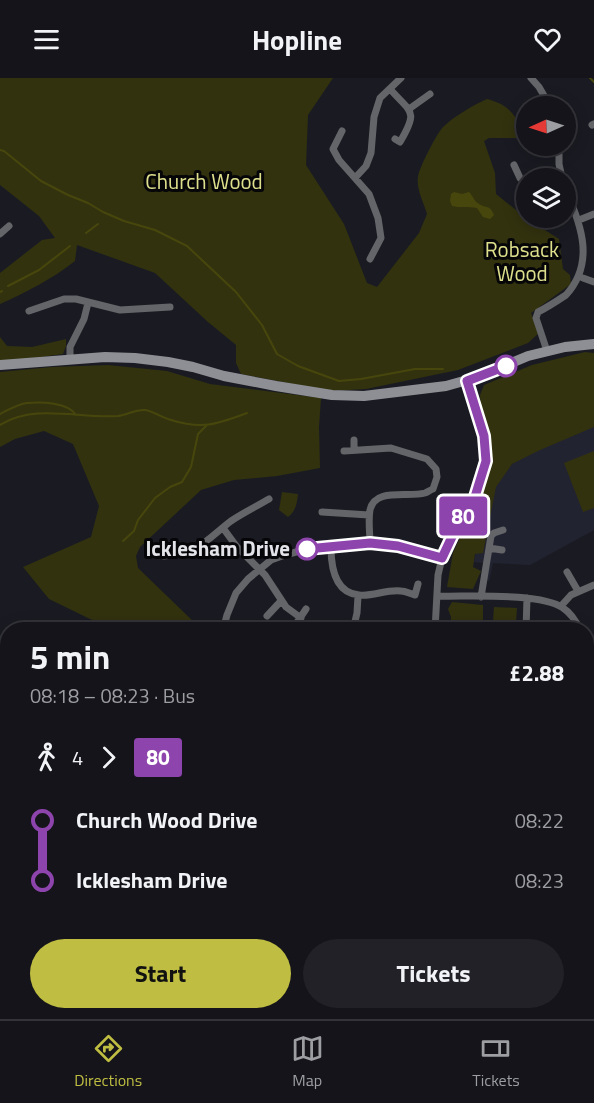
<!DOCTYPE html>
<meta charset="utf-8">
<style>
:root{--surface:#14141a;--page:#212127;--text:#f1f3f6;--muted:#9d9ea2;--line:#333339;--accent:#bfbe42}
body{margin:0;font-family:"Titillium Web",sans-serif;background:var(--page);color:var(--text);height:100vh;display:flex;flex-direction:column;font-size:22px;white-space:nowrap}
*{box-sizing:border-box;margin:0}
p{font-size:20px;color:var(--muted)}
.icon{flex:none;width:33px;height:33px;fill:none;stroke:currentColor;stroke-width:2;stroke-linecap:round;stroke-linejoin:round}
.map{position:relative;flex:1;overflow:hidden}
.details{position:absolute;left:0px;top:544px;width:594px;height:398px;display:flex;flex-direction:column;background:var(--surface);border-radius:24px 24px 0 0;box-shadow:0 3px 15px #0003,0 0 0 2px var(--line)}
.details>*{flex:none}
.badge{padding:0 12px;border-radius:4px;font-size:21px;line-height:39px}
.needle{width:39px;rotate:267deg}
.buttons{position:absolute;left:516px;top:18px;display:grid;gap:12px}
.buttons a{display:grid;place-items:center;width:60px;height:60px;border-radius:50%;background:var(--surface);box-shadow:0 3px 15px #0003,0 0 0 2px var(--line);font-size:30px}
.map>.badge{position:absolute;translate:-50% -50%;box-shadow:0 0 0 3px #fff}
.legs{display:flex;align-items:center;gap:9px;height:66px;padding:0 30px;font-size:20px}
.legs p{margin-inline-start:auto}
.overview{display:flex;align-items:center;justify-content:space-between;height:102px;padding:0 30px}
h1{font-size:33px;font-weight:700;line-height:45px}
.button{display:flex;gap:12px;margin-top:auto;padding:12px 30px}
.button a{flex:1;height:69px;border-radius:36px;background:var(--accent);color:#111;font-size:24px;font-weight:700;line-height:69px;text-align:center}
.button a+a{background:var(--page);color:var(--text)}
ul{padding:0 30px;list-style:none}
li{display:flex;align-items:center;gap:21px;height:60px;font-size:22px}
li i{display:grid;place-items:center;width:9px;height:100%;margin:0 8px;background:currentColor}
li i::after{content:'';width:15px;height:15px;margin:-8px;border:4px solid;border-radius:50%;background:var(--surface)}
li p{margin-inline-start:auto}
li:first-child i{background:linear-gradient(#0000 50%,currentColor 0)}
li:last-child i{background:linear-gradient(currentColor 50%,#0000 0)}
header{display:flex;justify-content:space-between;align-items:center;height:78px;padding:0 30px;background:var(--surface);font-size:27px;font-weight:700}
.menu{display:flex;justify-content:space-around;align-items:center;height:84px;border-top:2px solid var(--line);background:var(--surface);font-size:16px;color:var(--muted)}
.menu a{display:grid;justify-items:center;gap:3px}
.menu .current{color:var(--accent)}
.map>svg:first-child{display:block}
.built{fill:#222330}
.green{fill:#32320f}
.water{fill:#47470d}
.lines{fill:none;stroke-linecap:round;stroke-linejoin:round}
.stream{stroke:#47470d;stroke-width:2}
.street{stroke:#646569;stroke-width:7}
.secondary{stroke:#8e8f95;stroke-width:10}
.primary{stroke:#afb0b8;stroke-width:10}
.rail{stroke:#a5a6ac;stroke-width:2;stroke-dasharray:8 8;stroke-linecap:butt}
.secondary-bridge{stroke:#8e8f95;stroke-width:10}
.line-1-casing{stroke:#fff;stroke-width:14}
.line-1{stroke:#8e44ad;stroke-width:9}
.stop-1-dot{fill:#fff;stroke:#8e44ad;stroke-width:3}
.labels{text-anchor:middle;stroke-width:6;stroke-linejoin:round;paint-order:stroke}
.park-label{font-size:21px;fill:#dfe08c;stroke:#060609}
.stop-label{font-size:21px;font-weight:bold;fill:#e3e4e9;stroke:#060609;text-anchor:end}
</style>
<header><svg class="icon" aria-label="menu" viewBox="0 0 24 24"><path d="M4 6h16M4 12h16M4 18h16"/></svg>Hopline<svg class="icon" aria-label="heart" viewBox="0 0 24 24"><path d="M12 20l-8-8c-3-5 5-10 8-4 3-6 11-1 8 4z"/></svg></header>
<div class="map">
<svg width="594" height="941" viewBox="0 0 594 941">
<rect width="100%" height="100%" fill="#1a1b22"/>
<path class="built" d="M594,346V452L530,487L493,485L489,503L481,501L483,485L474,484L480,453L497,400L534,366Z"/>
<path class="green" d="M0,0H333L308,37L306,87L344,146L367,205L377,209L419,155L427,136C424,125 416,111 418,99C419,90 437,55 443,49C454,38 474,27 487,21C506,26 514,34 522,51L518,60H489L484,63L495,95L496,116L526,140L559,161L563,191L570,197L571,206L531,235L539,255L528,265L458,292L366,311L330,313L241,296L236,285V267L208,244L155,195L77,167L75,183C52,201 27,214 0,226V195L42,162L55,160L39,138L0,107Z
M0,259L7,268L32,269L66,261V268L63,276L11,283H0Z
M585,274L594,275V349L540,372L512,386L496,409L483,475L475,476L473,489L481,493L473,511L447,509L453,475L475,427L490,383L488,355L481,332L480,317L484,307L532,287Z
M108,287L167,293L210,306L321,320L319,349L320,390L277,398L234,402L201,412L140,469L136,478L138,490L197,547L192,552H108L106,547L90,541L49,521L23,489L91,459L99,428L73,366L44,353L15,361L0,369V294L52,289Z
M594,373V430L583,434L564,385Z
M282,414L298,416C297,425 296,433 288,439L279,432Z
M452,524L483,527V542L490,546V552H450L451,539L448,531Z
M494,529L517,530L516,544L493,543Z
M594,689V729L587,732V695Z
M594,753V838L587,843L586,798L589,795L587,792V760Z
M0,761L8,764V934L256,935L255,941H0Z
M594,875V941H505L514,935L586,934L587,881Z
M278,934H448V935L446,941H277Z"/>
<path class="water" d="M454,114L462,116L469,114C473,118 474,123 479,126C487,131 489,126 494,137L490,141L483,139L477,130C468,128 460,130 452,128L450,123L451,116Z"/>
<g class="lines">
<path class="stream" d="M590,0L594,4
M0,72L4,73L41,103L68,117L88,125L103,134L124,143L155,152L187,168L236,214L262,247L277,276L298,288L339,303L361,301L415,291H443
M86,155L98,146
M8,208L39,192L70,168
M0,214L2,213
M0,336C8,332 18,326 27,325C41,324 68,324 76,337
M0,347C35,325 79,341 118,338C127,337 136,331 145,332C153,333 163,340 171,342C203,352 217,346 247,335
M123,463L134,453L138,442L155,420L170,409L182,404L191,389L198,356L207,347"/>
<path class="street" d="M531,0L539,9L550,28
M390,11C411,35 419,32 400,64L395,61
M409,31L430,16
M592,47L594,46
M342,53L333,71L339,82L369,116L378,140L381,160L370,181
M559,68V86L562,100
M514,87L520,100L526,105
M355,100L366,88L371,75L374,39L380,20L401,0
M579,142L594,136
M0,156L9,148
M583,200L594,204
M29,233L64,221H76L120,232L170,229
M547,273L536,240L538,234C548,229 557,223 566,217C594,186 583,150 566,113
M70,281V269L84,241L88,225
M354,362V372
M344,373L391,370L427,381L436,391L437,399L433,411C430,412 428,414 425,415C408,420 375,409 370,432C368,442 370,455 370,466
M322,434L369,437
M223,450L237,469L265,497L286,529L301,540
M331,469C331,488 334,515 359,517C372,519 387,511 401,513C406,513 410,516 415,517L418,506
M489,470L502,472
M164,478C200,475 205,463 231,443C243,435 257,428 269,421
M567,494L578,513
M437,518C466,519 540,514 563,530C571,535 576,543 580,552
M481,519L491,458L494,455L503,452
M561,528L571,517L594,507
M267,538L281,523
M223,552L227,537L236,515L248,501L271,482L285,477L307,471L370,466L398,468L442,480
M292,552L306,531
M353,552L357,535L358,518
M435,552L438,497L442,480L458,446L474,422L486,383L484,359L467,303
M526,552L527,520
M0,564L8,570
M586,579L591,586L594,587
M586,648L593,649"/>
<path class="secondary" d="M0,287L105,279L135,280L168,284L193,289L224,298L276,308L332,317L364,318L446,308L478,299L528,278L565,269L594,266
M586,743L594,737"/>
<path class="primary" d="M0,753L8,755
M266,941V934"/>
<path class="rail" d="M586,866L594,861
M464,941L475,934"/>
<path class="secondary-bridge" d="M462,934L466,941"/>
</g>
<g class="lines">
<g class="line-1-casing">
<path id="line-1" d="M307,471L370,465L398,468L442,480L458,446L474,422L486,383L484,358L467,303L506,288"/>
</g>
<use href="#line-1" class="line-1"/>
</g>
<g class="stop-1-dot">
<circle cx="506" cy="288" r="10"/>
<circle cx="307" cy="471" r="10"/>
</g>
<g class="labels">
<g class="park-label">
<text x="204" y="111">Church Wood</text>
<text x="522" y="179">Robsack<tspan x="522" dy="24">Wood</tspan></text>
</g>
<g class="stop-label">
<text x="290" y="478">Icklesham Drive</text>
</g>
</g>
</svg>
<div class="buttons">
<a><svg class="needle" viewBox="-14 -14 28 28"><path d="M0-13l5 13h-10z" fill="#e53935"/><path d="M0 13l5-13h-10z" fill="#9d9ea2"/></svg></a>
<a><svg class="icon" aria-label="layers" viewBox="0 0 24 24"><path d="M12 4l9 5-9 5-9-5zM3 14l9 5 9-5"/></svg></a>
</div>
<b class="badge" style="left:463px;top:438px;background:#8e44ad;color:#fff">80</b>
<section class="details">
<div class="overview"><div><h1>5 min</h1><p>08:18 – 08:23 · Bus</p></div><b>£2.88</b></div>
<div class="legs"><svg class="icon" aria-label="walk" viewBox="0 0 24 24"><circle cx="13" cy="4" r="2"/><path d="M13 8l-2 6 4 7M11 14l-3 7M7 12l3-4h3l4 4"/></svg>4<svg class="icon" aria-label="forward" viewBox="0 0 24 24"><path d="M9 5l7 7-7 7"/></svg><b class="badge" style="background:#8e44ad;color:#fff">80</b></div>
<ul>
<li><i style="color:#8e44ad"></i><b>Church Wood Drive</b><p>08:22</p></li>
<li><i style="color:#8e44ad"></i><b>Icklesham Drive</b><p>08:23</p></li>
</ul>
<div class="button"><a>Start</a><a>Tickets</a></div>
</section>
</div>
<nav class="menu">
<a class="current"><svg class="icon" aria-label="directions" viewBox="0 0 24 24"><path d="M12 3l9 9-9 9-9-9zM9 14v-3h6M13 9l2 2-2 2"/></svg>Directions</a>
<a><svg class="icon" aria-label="map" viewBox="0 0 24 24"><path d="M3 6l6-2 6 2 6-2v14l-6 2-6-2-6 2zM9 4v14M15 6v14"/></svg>Map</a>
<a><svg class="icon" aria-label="tickets" viewBox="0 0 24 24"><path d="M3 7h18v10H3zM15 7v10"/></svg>Tickets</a>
</nav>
